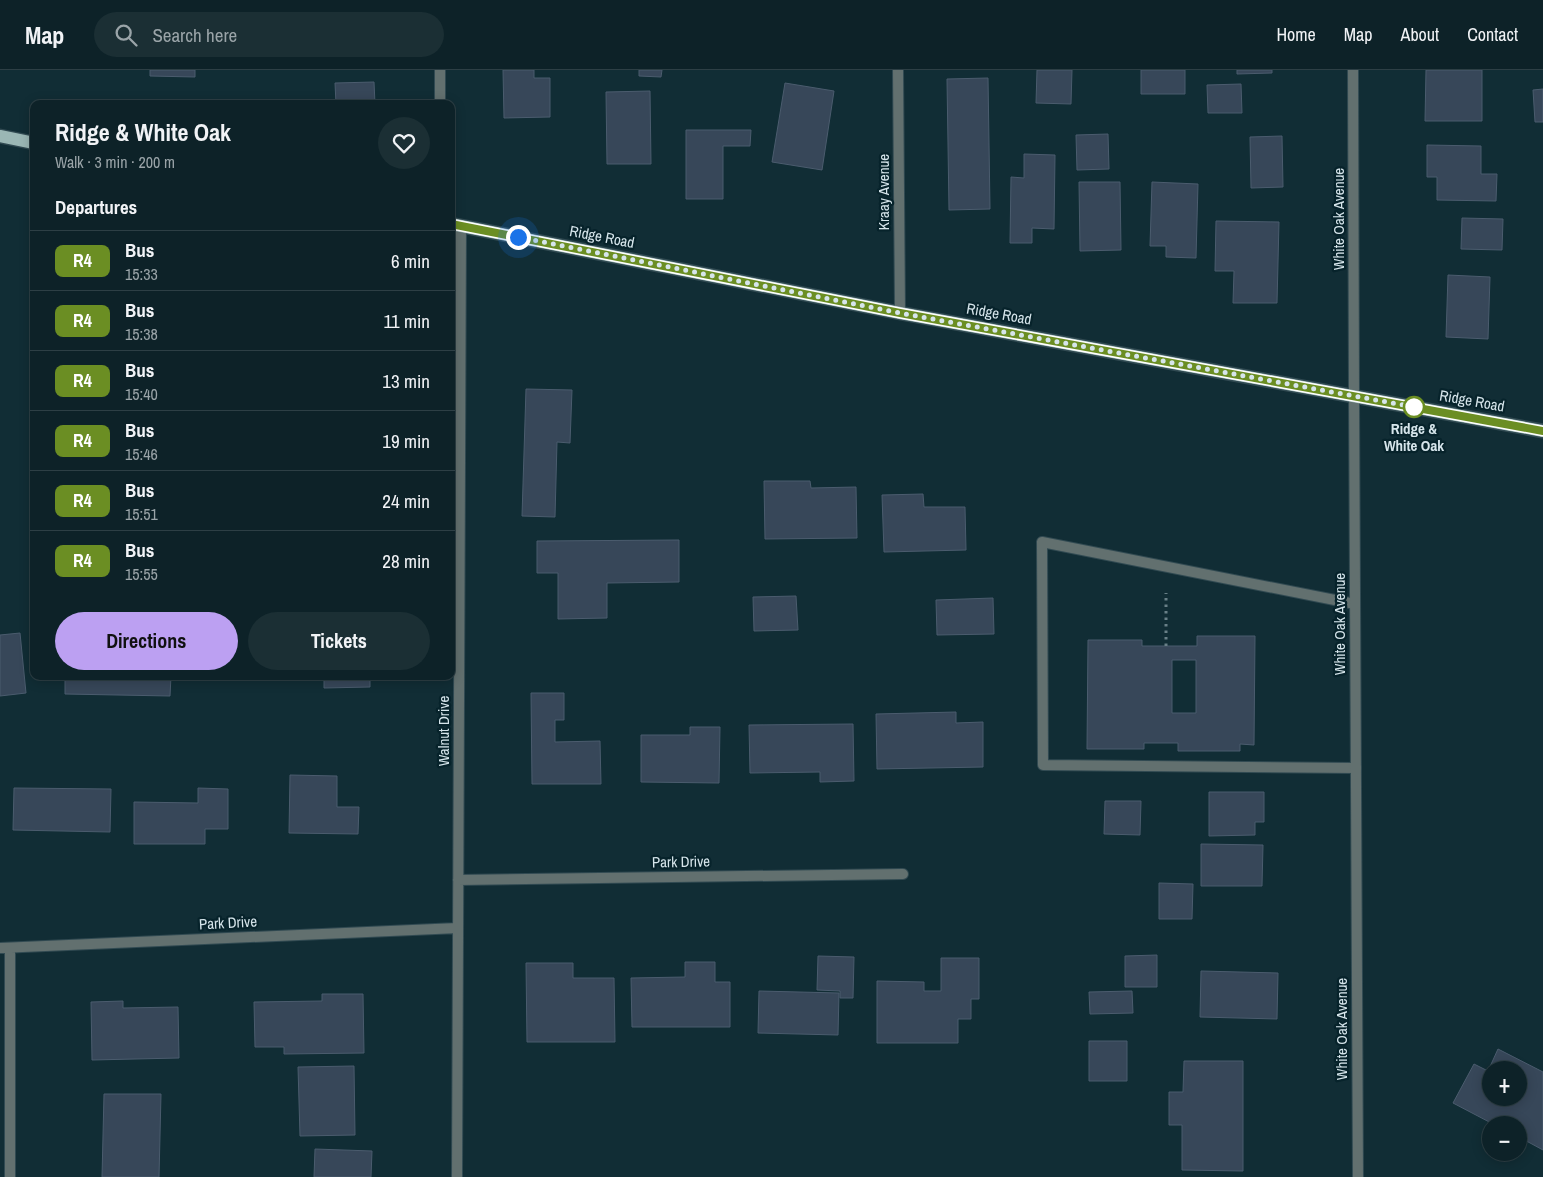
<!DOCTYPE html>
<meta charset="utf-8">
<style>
:root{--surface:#0d2228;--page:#1b2f34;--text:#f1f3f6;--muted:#9aa4a8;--line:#2d3f45;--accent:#bca0f2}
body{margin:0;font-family:"Archivo Narrow",sans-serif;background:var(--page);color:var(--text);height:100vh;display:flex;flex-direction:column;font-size:19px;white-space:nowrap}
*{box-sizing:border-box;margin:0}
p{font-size:16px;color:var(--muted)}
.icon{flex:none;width:28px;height:28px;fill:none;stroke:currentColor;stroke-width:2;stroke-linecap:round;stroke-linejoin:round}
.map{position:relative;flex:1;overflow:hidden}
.details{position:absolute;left:30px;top:30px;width:425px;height:580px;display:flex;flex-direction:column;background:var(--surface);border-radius:10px;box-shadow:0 2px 12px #0003,0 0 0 1px var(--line)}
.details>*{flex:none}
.badge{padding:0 10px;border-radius:8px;font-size:18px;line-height:32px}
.controls{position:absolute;left:1482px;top:991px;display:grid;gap:10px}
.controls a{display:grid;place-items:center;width:45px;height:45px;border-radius:50%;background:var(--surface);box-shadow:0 2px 12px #0003,0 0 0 1px var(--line);font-size:25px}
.you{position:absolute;width:25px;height:25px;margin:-12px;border:4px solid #fff;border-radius:50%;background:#1a73e8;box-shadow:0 0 0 8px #1a73e833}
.map>.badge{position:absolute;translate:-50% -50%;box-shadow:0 0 0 2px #fff}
h2{padding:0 25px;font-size:19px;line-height:45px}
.round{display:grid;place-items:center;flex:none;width:52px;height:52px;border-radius:26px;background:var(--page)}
.overview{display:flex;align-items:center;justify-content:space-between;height:85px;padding:0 25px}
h1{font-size:24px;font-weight:700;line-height:38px}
.action{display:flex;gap:10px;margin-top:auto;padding:10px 25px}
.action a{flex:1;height:58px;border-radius:30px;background:var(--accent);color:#111;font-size:20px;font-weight:700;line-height:58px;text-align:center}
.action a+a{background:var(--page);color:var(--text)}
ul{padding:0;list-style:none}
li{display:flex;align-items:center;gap:15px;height:60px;padding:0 25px;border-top:1px solid var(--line)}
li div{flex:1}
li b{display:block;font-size:19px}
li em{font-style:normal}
li .badge{min-width:55px;font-weight:700;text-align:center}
header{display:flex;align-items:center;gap:30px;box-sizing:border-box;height:70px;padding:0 25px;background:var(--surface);border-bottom:1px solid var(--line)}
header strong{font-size:24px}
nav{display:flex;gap:28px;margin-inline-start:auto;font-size:18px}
.search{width:350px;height:45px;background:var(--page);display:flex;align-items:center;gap:12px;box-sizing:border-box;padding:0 18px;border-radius:28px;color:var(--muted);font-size:19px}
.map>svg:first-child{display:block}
.building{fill:#374759;stroke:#4b5c6e;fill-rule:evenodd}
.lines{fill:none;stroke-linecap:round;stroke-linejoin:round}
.service-casing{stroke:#314a52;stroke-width:12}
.minor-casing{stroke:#314a52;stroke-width:12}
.tertiary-casing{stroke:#314a52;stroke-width:12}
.primary-casing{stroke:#314a52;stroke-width:15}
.path{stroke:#698087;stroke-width:3;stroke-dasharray:2.5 4;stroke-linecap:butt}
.service{stroke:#62706f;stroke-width:10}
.minor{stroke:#62706f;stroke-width:10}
.tertiary{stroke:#62706f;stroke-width:10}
.primary{stroke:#9bb7b5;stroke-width:12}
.line-casing{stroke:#fff;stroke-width:11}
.line{stroke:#6b8e23;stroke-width:8}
.walk{stroke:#d6e5eb;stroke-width:5;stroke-dasharray:0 9}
.stop-dot{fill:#fff;stroke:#6b8e23;stroke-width:2.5}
.labels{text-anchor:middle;stroke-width:4.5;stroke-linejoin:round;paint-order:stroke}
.street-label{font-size:15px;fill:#d6e5eb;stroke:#07232b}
.stop-label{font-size:15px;font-weight:bold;fill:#d6e5eb;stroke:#07232b}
</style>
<header>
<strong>Map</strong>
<div class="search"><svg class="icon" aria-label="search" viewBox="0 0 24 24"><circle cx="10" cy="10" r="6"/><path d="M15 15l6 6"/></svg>Search here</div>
<nav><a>Home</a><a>Map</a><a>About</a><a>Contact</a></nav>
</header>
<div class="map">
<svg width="1543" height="1107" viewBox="0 0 1543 1107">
<rect width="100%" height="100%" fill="#112d35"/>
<path class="building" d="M150,0H195V7L150,6Z
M503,0H534V8H550V47L504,48Z
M639,0H662L661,7L639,6Z
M1037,0H1072L1071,34L1036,33Z
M1141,0H1185V24H1141Z
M1237,0H1272V3L1237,4Z
M1426,0H1482V51H1425Z
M988,8L990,139L949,140L947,9Z
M374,12L375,34H336L335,13Z
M785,13L834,21L822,100L772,92Z
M1241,14L1242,43H1208L1207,15Z
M1543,19V52H1535L1533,20Z
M650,21L651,94H607L606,22Z
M686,60H751L750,76H723V129H686Z
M1108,64L1109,99L1077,100L1076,65Z
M1282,66L1283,117L1251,118L1250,67Z
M1427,75L1481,76V104H1497L1496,131L1437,130V107H1427Z
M1024,84L1055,85L1054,159L1032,158V173H1010L1011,107L1024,108Z
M1079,112H1120L1121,180L1080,181Z
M1152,112L1198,114L1196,188L1166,187V176H1150Z
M1462,148L1503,149L1502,180L1461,179Z
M1216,151L1279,152L1277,233H1233L1234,201H1215Z
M1448,205L1490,207L1488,269L1446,267Z
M526,319L572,320L570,373L557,372L555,447L522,446Z
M764,411H810L811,418L856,417L857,468L765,469Z
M923,424L924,437H965L966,480L884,482L882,425Z
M679,470V512L607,513V548L558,549V503H537V471Z
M796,526L798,560L754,561L753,527Z
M993,528L994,564L937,565L936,530Z
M20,563L26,623L0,626V565Z
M1197,566H1255L1254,675L1240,674V681H1178V673H1144V679H1087L1088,570H1142V576H1197ZM1172,590H1196V643H1172Z
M65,606H171L170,626L65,624Z
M324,606H370V617L324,618Z
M531,623H564V650H555V672L600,671L601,714H532Z
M956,642V653L983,652V697L877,699L876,644Z
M853,654L854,711L820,712V702L750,703L749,655Z
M690,657H720L719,713L641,712V665H690Z
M290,705L337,706V737H359L358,764L289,763Z
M14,718L111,719L110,762L13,760Z
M198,718L228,719V759H205V774H134V732L198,733Z
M1209,722H1264V752H1255V765L1209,766Z
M1105,731H1141L1140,765L1104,764Z
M1201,774L1263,775L1262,816H1201Z
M1159,813L1193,814L1192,849H1159Z
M1157,885V917H1125V886Z
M818,886L854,887L853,928H840V921L817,920Z
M941,888H979V929H971V949H958V973H877V911L924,912V921H941Z
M685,892H715V912H730V957H632L631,908L685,907Z
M526,893H573V908H614L615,972H527Z
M1201,901L1278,903L1277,949L1200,947Z
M759,921L839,923L838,965L758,963Z
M1132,921L1133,943L1090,944L1089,922Z
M322,924H363L364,983L284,984V977H255L254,932L322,931Z
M123,931V938L178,937L179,988L92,990L91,932Z
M1089,971H1127V1011H1089Z
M1498,979L1543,1002V1080L1519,1067V1055H1495L1453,1033L1474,994L1488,1001ZM1491,1000H1519V1028H1491Z
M1184,991H1243V1101L1182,1100V1055H1169V1022H1183Z
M354,996L355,1065L300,1066L298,997Z
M104,1024H161L159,1107H102Z
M315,1079L372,1081L371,1107H314Z"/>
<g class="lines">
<g class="service-casing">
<path id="service" d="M1355,534L1042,472L1043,695L1356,698"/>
</g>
<g class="minor-casing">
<path id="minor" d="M898,0L900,243
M1353,0L1354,327
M440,34V0
M458,810L903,804
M0,878L458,858
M10,879V1107
M457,1107L461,156"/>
</g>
<g class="tertiary-casing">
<path id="tertiary" d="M1354,327L1358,1107"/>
</g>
<g class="primary-casing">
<path id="primary" d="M0,66L34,73
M451,154L900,243L1543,361"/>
</g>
<path class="path" d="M1166,576V523"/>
<use href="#service" class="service"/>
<use href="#minor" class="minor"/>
<use href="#tertiary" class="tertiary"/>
<use href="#primary" class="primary"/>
</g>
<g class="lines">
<g class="line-casing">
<path id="line" d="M451,154L900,243L1543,361"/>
</g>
<use href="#line" class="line"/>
<path class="walk" d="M518,167L900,243L1414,337"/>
</g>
<circle class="stop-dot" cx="1414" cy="337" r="10"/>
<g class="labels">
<g class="street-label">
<text transform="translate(884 122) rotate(-90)" y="5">Kraay Avenue</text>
<text transform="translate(1339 149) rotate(-90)" y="5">White Oak Avenue</text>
<text transform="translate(602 167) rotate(11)" y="5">Ridge Road</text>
<text transform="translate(999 244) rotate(10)" y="5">Ridge Road</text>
<text transform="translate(1472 331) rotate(10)" y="5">Ridge Road</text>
<text transform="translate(1340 554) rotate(-90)" y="5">White Oak Avenue</text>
<text transform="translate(444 661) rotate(-90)" y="5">Walnut Drive</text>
<text transform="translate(681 792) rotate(-1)" y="5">Park Drive</text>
<text transform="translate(228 853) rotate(-3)" y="5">Park Drive</text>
<text transform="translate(1342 959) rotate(-90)" y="5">White Oak Avenue</text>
</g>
<g class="stop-label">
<text x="1414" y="364">Ridge &amp;<tspan x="1414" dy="17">White Oak</tspan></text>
</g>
</g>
</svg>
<div class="controls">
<a>+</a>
<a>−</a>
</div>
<div class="you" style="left:518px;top:167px"></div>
<section class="details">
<div class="overview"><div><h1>Ridge &amp; White Oak</h1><p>Walk · 3 min · 200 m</p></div><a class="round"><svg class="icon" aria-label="heart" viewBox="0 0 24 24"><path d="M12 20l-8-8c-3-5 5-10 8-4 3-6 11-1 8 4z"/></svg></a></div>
<h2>Departures</h2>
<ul>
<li><span class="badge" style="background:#6b8e23;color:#fff">R4</span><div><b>Bus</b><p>15:33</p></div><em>6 min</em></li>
<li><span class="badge" style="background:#6b8e23;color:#fff">R4</span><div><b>Bus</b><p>15:38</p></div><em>11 min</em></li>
<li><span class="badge" style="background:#6b8e23;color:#fff">R4</span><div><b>Bus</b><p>15:40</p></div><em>13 min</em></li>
<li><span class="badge" style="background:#6b8e23;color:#fff">R4</span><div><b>Bus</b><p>15:46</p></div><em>19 min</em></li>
<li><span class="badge" style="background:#6b8e23;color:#fff">R4</span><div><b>Bus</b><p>15:51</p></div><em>24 min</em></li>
<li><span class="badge" style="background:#6b8e23;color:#fff">R4</span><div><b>Bus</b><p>15:55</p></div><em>28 min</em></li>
</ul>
<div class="action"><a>Directions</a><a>Tickets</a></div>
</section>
</div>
